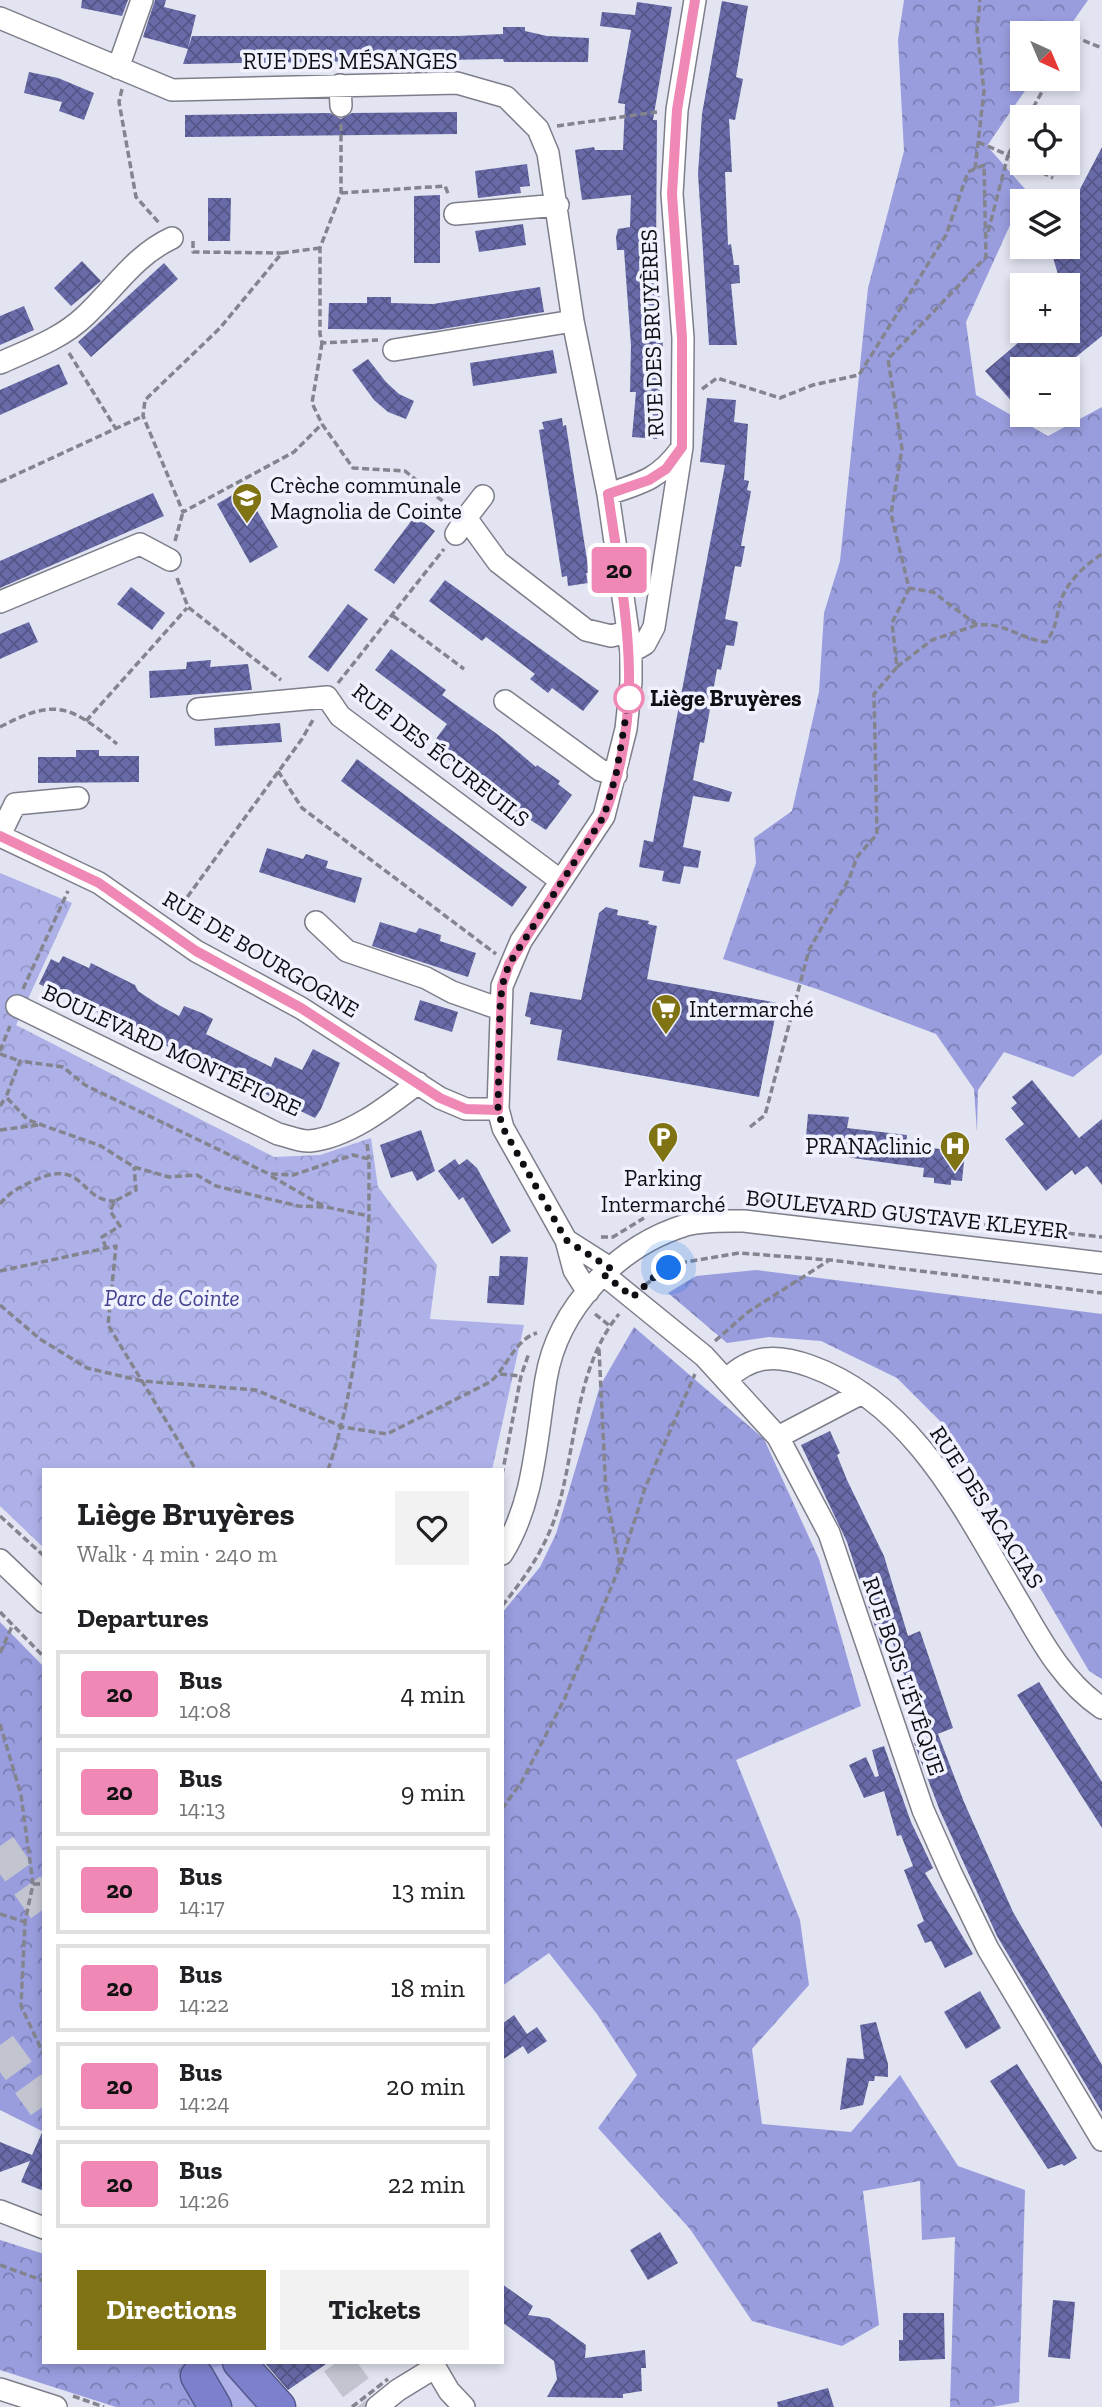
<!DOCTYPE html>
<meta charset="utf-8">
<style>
:root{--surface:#fff;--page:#f2f2f2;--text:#202124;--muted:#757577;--line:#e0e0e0;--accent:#807314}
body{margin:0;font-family:"Zilla Slab",serif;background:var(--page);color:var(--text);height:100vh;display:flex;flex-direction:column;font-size:26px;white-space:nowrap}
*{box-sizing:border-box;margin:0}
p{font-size:23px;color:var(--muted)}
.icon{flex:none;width:38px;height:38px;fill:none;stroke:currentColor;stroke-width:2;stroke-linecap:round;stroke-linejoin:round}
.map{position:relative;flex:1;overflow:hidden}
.side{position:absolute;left:42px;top:1468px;width:462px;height:896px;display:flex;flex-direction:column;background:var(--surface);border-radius:0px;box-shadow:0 4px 10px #0003}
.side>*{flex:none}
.badge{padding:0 14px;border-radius:5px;font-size:24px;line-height:46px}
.needle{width:46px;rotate:136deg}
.fabs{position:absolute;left:1010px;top:21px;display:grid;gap:14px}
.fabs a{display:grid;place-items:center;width:70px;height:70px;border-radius:0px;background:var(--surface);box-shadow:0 4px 10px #0003;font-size:35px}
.you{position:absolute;width:35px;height:35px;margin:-18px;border:5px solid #fff;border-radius:50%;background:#1a73e8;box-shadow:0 0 0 10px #1a73e833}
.map>.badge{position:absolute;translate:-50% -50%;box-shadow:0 0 0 4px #fff}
h2{padding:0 35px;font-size:26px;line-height:63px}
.round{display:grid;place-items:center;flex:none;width:74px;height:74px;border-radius:0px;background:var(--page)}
.overview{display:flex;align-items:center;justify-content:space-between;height:119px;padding:0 35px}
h1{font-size:33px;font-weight:700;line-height:52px}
.cta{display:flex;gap:14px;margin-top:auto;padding:14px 35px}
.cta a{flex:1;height:80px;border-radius:0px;background:var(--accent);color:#fff;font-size:28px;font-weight:700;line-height:80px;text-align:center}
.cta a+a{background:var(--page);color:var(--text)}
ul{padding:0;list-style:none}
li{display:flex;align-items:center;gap:21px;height:88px;margin:0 14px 10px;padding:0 21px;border:4px solid var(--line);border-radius:0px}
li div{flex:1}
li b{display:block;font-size:26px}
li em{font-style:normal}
li .badge{min-width:77px;font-weight:700;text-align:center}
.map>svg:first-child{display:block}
.grass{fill:#adb1e8}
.forest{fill:url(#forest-crowns)}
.park{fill:url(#park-crowns)}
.building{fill:url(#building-cross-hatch)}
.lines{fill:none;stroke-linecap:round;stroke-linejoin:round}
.highway-tunnel{stroke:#c2c4d0;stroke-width:32;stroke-dasharray:32 16;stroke-linecap:butt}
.minor-casing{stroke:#7d7e8a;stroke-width:24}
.highway-casing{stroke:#56588c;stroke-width:35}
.path{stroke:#83848e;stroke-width:3.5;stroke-dasharray:7 3.5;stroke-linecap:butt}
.minor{stroke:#fff;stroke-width:21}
.highway{stroke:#7d80cd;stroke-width:32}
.path-bridge{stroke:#83848e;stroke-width:3.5;stroke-dasharray:7 3.5;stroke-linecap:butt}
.line-casing{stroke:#fff;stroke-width:16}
.line{stroke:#f088b6;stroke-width:10}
.walk{stroke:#0e0e13;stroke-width:7;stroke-dasharray:0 12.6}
.stop-dot{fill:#fff;stroke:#f088b6;stroke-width:3.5}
.labels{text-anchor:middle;stroke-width:7;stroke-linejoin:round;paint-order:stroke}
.street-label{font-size:23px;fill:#0e0e13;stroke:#eff1fe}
.poi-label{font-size:23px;fill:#0e0e13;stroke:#eff1fe;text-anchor:start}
.stop-label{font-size:23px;font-weight:bold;fill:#0e0e13;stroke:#eff1fe;text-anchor:start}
.park-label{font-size:23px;font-style:italic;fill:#444290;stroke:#eff1fe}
</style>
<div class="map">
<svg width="1102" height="2407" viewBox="0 0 1102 2407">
<defs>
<pattern id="forest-crowns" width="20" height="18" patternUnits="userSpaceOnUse" patternTransform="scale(1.75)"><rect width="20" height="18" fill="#999dde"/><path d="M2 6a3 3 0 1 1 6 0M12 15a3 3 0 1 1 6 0" fill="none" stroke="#7b7eb3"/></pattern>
<pattern id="park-crowns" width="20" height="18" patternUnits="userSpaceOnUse" patternTransform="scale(1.75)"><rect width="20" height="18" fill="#adb1e8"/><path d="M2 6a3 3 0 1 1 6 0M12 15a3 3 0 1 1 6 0" fill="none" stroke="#9497c6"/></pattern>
<pattern id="building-cross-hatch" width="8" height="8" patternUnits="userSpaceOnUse" patternTransform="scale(1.75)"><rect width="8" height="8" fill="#686ba8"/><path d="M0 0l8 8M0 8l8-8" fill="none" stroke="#545688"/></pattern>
</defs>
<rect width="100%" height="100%" fill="#e2e4f1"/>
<path class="grass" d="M227,2364L265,2407H226L203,2370Z"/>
<path class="forest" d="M904,0H1088L1065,33H1022V79H1033L987,146L1026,190L966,322L976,395L1048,436L1102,407V1054L1073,1077L1004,1052L978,1090L977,1132L974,1089L936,1034L817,989L723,959L756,863L754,838L792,811L819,692L824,613L840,561L868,288L904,151L898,40Z
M756,1270L1102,1314V1679L1089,1671L945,1426L897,1378L821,1341L769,1337L727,1343L668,1293L696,1276Z
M634,1327L764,1439L819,1559L861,1706L736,1760L800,1920L809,1985L752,2049L762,2124L851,2132L900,2075L958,2166L1025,2190L1019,2402L992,2407H950L955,2237L922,2240L920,2181L863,2191L879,2325L842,2346L752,2321L690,2229L598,2128L637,2075L597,2014L549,1953L502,1986V1613L540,1567L556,1534L600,1386Z
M0,1622L44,1667V2132L0,2110Z
M0,2240L44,2254V2362L233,2363L203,2370L200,2407H116L0,2370Z"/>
<path class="park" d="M0,873L72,903L16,1025L274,1157L320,1155L371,1138L378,1187L437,1265L430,1319L524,1325L492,1470H44V1548L0,1506Z"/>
<path class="building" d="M82,0H128L122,16L81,8Z
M155,0H166L164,7L196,15L188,48L192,36H457L503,34V27H525V31L547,36L589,38L588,62H504L503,59L183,64L188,49L143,37Z
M722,1L748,6L736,77L743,79L735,120L729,119L732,172H725L728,245L731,244L734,265H739L740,283L731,284L737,345H709L698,174L702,114Z
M637,2L672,7L653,120H657L656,258L663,340L657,439L632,437L636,392H630L631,346L624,250H617L616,237L618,229L630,227L631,195L582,200L575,150L594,147L595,150H623L625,104L618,103L631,30L600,26L602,12L635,15Z
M29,72L58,78L94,93L84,120L59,111L62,102L24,93Z
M457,112V134L185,137V115L330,113L341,119L352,113Z
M1102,147V336L1061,369H1022V413L985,371L1032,331H1068V285H1061L1050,247H1068V212Z
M527,164L530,186L520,187L521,193L478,198L475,171Z
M440,195V263H414V196Z
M208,198H231L230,241H208Z
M523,224L526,245L479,252L475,231Z
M82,261L101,281L71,306L54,288Z
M164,263L178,279L91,357L78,342Z
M540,287L544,312L436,330L328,329L329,303H367V297H391V303L433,304Z
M24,306L34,330L0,345V316Z
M553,350L557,373L473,386L470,363Z
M368,359L386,382L399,394L414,401L406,419L388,412L374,400L352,370Z
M59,364L68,384L0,415V390Z
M707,398L736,400L734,422L748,424L744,480L749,481L747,490L751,491L741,546H745L741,567L735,566L725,619L738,622L734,646L726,645L721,670L717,669L704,743L700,742L693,780L732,792L729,802L693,796L683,847L701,851L698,868L684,866L680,884L662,881L664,871L639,867L644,840L653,842L725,465L700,462Z
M562,418L563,426L566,425L589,573H586L588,583L568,586L567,576L562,577L539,430L544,429L542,422Z
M244,488L278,547L250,563L217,504Z
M153,493L164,516L0,588V561Z
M415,516L435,531L394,584L374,570Z
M445,580L599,691L583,711L552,688L548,693L530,679L535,674L486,637L482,641L429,601Z
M131,587L165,613L152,630L117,604Z
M348,604L368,619L328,672L308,657Z
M29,622L38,642L0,659V634Z
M391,649L446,690L442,695L497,734L536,767L537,765L560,781L558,784L572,795L546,830L507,805L509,802L444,756L446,755L432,744L447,724L375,670Z
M211,660L210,667L248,664L252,690L150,698L149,671L186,669L187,662Z
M280,723L282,742L215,746L214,728Z
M76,750H99V756H139V782L38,783V757H76Z
M357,759L527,887L512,907L341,781Z
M267,848L303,859L306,854L328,861L326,868L362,878L355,903L259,872Z
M606,907L618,910L617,915L649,921L648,924L657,926L647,979L778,1003L759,1097L557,1060L562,1030L530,1024L531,1018L525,1016L530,992L581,1000L599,913Z
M380,922L416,933L419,928L441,935L440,941L476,953L468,977L372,946Z
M63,956L89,968L91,963L135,985L138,991L159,1005L179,1016L184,1006L202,1013L213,1019L206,1034L271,1067L275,1057L302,1070L313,1049L340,1063L321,1109L315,1118L39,984L51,959L59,963Z
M420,1000L458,1012L452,1032L414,1020Z
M1032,1080L1079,1138L1102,1119V1185L1087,1166L1075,1175L1072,1170L1046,1191L1005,1139L1024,1124L1011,1108L1017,1103L1012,1097Z
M808,1114L849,1117L847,1128L907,1135L906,1145L965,1152L962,1181L951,1180V1185L934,1183V1178L923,1177L924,1168L817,1153L818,1149L805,1148Z
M421,1130L435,1171L417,1181L412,1171L391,1178L380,1145Z
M455,1159L459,1165L467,1159L477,1168L511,1231L492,1244L463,1197L459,1200L438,1171Z
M500,1256L528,1257L524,1305L487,1303L489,1276H499Z
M830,1431L840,1453L837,1455L847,1480L884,1556L908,1636L920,1631L953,1728L927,1738L892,1641L881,1645L847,1542L801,1445Z
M1039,1682L1102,1782V1828L1017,1695Z
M938,1734L964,1802L1013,1912L1102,2065V2112L997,1936L940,1811L914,1743Z
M884,1746L911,1822L933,1868L925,1873L973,1954L945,1968L931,1941L925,1943L917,1925L924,1921L904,1870L913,1866L901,1835L897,1836L884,1791L864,1798L849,1765L866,1757L875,1777L879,1776L872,1750Z
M980,1991L1001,2028L966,2049L944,2012Z
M514,2015L527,2034L537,2027L547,2041L528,2054L523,2046L502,2060V2024Z
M876,2022L888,2064V2077L875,2076L874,2081H869L863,2105L840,2110L847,2058L864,2059L860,2025Z
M1017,2064L1077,2158L1064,2166L1062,2164L1048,2169L990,2081Z
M44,2128V2191L21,2182L30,2161L0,2172V2142L32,2155Z
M660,2232L678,2263L648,2280L630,2250Z
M502,2284L533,2306L528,2315L549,2318L586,2345L585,2358L645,2350L646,2368H641L642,2391L623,2394V2398L547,2397L557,2379L554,2361L502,2322Z
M1053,2300L1075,2302L1070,2359L1048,2357Z
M903,2313H944L945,2359L899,2361V2340H903Z
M264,2362H329L288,2390Z
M828,2388L834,2407H778L777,2402Z"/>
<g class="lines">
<path class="highway-tunnel" d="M0,1846L44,1909
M0,2045L44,2106
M337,2362L370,2407"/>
<g class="minor-casing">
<path id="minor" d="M0,18L172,90L457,83L506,97L538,129L548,153L573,321L608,494L631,652V682L626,729L604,816L521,941L502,986L498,1109L503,1128L566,1240L574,1270L588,1292
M118,68L142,0
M340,85L341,106
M455,214L558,205
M394,350L573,321
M0,363C29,350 61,339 85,316C114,289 135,255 172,238
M608,494C642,483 659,479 681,449
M466,518L483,496
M456,534L466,518L498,562L586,630L611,636L628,632
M0,602L140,544L170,560
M631,652L645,644L654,627L682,447L683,338L672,194L677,110L695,0
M505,701L600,770L616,775
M198,709L327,697L340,716L561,881
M0,835L15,804L78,798
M0,836L99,883L196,951L301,1008L440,1098L466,1109H498
M316,922L347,951L426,978L452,992L500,1009
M17,1006L278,1134C288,1136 300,1142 310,1141C349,1137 388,1106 418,1083
M566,1240L610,1268
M603,1274L704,1356L778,1437L829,1533L923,1810L951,1873L988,1949L1102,2140
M727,1379C752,1355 776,1354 810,1366C917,1404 968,1518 1023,1609C1044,1646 1066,1684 1102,1708
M778,1437L862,1393
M502,1554C535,1501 536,1439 546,1379C558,1307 618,1246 686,1225C704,1220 726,1221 744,1221L1102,1263
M0,1560L44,1602
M0,2211L44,2228
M432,2362L449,2391L464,2407
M0,2389L56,2407
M377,2407L398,2390L434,2368"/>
</g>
<g class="highway-casing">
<path id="highway" d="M239,2362L279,2407
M197,2376L215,2407"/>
</g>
<path class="path" d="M1068,44L1072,36L1102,48
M122,89L119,102L136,197L160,224
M1028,117L1049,79
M341,124V193L320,248V334L322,343L378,340
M557,126L657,112
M1022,129L1008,155L1022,162
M978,142L1008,155L987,236
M1023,163L1053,178
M975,169L984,91L977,31L980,0
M341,193L445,186L449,196
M193,241V252L282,253
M320,248L282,253L220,328L145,400L143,416L183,512L294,452L322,424
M322,343L312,403L322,424L353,468L405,471L450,507
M69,353L116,429
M702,389L717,378L780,398L813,385L859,375L946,235L968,172L984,165L986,257L888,359L902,449L891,514L909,588L933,592L977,625C1006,622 1019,639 1046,642C1057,628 1056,616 1061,600C1068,581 1085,565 1102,554
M0,482L143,416
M175,541L183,512
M177,578L188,607L281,680
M393,616L464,669
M897,667L932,640L977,625
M338,683L444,549
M86,721L187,608
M0,727C55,698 70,705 117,744
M278,771L302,808L496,954
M175,914L302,739L314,718
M23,989L68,891
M0,1051L10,1026
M0,1054L20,1061
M0,1106L6,1097
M750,1127L765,1115L809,950L849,879L857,857L877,834L874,694L897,667L892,623L909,589
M0,1130L38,1125
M367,1144L369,1159
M271,1176L325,1207
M765,1201L1102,1237
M0,1204C9,1193 18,1188 31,1182C85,1155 79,1202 115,1201
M601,1237H613L644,1218
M106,1248L102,1237L120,1226L110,1211L115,1201L136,1190L134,1167
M0,1271L116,1246L108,1325L196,1470
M645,1285L674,1264L739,1253L830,1260L1102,1293
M0,1305L40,1339L87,1368L142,1381L256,1390L343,1427L387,1434L490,1382C507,1368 515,1339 537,1333
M595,1314L610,1326
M715,1341L748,1312L828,1261
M599,1349L606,1494L620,1564
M500,1374L521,1376
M328,1470C356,1388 363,1302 369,1216L326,1207L298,1206L216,1186L197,1175L169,1177L134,1167L101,1146L28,1120L6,1097L20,1061L63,1067L85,1085L269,1174L293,1175L353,1155L369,1159V1216
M502,1475L521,1376L529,1353
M0,1516L44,1556
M502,1606C527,1575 547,1546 558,1508C576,1446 576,1366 619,1314
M0,1612L44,1657
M0,1653L13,1624
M0,1724L21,1795L33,1884L25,1922L21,2006L44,2055
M502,1809L522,1781L565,1698L620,1566L645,1488L695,1374
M33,1884H44
M0,1914L25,1922
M0,2265L44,2281
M73,2396L104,2407"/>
<use href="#minor" class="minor"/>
<use href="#highway" class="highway"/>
<path class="path-bridge" d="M352,2407L388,2379"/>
</g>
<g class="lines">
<g class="line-casing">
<path id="line" d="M0,836L99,883L196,951L301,1008L440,1098L466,1109L498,1110L502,986L509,964L604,816C648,704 624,607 608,494L649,480L666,469L682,447V338L672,194L677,110L695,0"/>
</g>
<use href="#line" class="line"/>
<path class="walk" d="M629,698L616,775L604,816L509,964L502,986L500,1009L498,1110L503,1128L566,1240L610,1268L603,1274L633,1297L654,1277L669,1268"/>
</g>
<defs>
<g id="school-pin" transform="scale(1.575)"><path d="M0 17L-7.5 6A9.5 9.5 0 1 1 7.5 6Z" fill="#807314" stroke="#eff1fe"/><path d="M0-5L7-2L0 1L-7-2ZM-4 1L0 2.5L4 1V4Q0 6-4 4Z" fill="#fff"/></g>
<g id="supermarket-pin" transform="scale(1.575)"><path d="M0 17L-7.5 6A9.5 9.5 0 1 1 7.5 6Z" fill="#807314" stroke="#eff1fe"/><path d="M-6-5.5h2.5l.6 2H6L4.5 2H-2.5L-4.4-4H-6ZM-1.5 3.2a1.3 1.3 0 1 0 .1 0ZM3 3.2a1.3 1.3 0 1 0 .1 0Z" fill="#fff"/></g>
<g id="parking-pin" transform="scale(1.575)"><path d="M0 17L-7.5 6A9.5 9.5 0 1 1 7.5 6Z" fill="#807314" stroke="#eff1fe"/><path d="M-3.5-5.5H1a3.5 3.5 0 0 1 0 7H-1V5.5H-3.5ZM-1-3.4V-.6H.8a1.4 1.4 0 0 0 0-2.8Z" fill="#fff"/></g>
<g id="hospital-pin" transform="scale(1.575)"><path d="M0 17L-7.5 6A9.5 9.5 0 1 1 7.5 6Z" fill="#807314" stroke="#eff1fe"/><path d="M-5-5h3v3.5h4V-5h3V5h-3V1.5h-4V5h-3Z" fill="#fff"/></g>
</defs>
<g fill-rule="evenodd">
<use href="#school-pin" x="247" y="498"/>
<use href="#supermarket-pin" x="666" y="1009"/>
<use href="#parking-pin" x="663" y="1137"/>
<use href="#hospital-pin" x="955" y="1146"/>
</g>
<circle class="stop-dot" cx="629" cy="698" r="14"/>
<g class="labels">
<g class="street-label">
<text x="350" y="69">RUE DES MÉSANGES</text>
<text transform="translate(652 333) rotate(-92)" y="8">RUE DES BRUYÈRES</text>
<text transform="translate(441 755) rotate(38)" y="8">RUE DES ÉCUREUILS</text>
<text transform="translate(261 954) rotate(31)" y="8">RUE DE BOURGOGNE</text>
<text transform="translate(172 1050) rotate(25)" y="8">BOULEVARD MONTÉFIORE</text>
<text transform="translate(907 1214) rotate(6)" y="8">BOULEVARD GUSTAVE KLEYER</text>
<text transform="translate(987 1507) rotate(57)" y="8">RUE DES ACACIAS</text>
<text transform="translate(904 1676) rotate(71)" y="8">RUE BOIS L'ÉVÊQUE</text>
</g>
<g class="poi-label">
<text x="270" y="493">Crèche communale<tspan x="270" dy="26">Magnolia de Cointe</tspan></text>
<text x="689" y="1017">Intermarché</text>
<text x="932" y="1154" text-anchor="end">PRANAclinic</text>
<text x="663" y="1186" text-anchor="middle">Parking<tspan x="663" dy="26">Intermarché</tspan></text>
</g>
<g class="stop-label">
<text x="650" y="706">Liège Bruyères</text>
</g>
<g class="park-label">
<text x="172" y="1306">Parc de Cointe</text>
</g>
</g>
</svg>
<div class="fabs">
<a><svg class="needle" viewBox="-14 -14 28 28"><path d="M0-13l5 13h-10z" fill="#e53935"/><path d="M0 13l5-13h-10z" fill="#757577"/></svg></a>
<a><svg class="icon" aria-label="locate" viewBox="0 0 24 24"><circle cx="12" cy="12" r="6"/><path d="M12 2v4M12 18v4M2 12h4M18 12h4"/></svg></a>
<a><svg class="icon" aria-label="layers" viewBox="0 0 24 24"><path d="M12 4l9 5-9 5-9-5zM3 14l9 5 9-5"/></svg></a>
<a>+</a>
<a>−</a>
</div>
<div class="you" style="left:669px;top:1268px"></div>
<b class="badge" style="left:619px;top:570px;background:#f088b6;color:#111">20</b>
<section class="side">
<div class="overview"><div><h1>Liège Bruyères</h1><p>Walk · 4 min · 240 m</p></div><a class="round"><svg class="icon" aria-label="heart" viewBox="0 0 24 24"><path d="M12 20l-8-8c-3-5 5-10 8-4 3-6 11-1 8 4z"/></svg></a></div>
<h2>Departures</h2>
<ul>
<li><span class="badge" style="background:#f088b6;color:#111">20</span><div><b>Bus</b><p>14:08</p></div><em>4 min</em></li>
<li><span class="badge" style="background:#f088b6;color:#111">20</span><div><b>Bus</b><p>14:13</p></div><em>9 min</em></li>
<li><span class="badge" style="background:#f088b6;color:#111">20</span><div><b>Bus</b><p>14:17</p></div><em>13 min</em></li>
<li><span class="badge" style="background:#f088b6;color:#111">20</span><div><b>Bus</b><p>14:22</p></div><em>18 min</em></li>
<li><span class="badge" style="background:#f088b6;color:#111">20</span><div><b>Bus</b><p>14:24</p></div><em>20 min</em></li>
<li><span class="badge" style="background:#f088b6;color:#111">20</span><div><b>Bus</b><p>14:26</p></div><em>22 min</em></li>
</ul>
<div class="cta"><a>Directions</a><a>Tickets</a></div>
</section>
</div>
